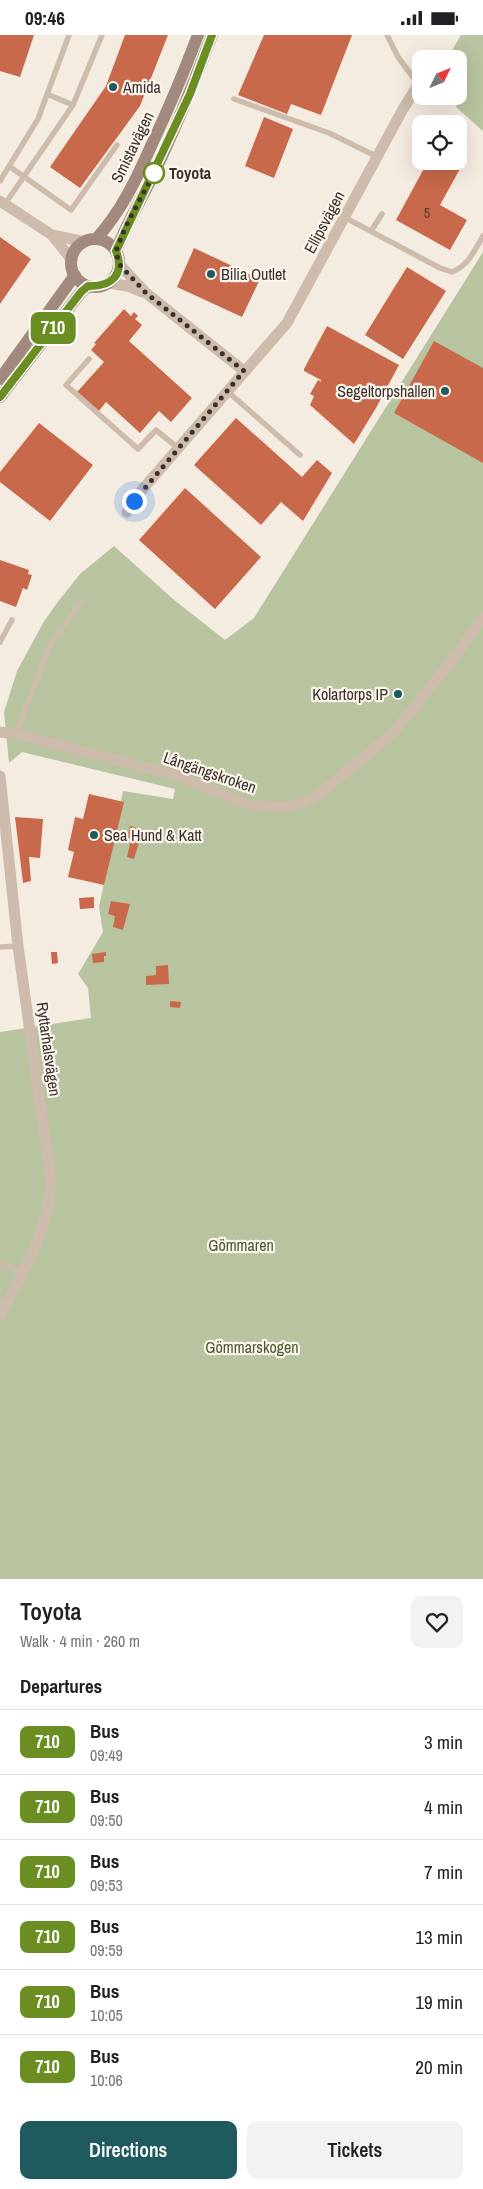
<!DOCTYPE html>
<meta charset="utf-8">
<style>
:root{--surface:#fff;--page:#f2f2f2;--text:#202124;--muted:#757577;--line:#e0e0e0;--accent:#1f5a5e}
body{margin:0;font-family:"Archivo Narrow",sans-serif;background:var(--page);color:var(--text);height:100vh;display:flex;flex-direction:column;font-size:19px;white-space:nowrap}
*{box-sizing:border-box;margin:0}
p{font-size:16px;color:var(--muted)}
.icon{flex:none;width:28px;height:28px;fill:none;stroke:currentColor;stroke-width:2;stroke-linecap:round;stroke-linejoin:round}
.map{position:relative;height:1544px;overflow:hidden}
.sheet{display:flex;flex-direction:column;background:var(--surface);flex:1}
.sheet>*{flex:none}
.badge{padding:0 10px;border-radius:8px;font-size:18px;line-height:32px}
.needle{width:32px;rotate:47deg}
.tools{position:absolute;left:412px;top:15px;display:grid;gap:10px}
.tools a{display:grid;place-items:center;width:55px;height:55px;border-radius:10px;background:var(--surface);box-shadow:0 5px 20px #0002;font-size:25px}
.you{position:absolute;width:25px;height:25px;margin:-12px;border:4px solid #fff;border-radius:50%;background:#1a73e8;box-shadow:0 0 0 8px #1a73e833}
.map>.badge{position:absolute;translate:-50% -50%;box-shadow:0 0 0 2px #fff}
h2{padding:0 20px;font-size:19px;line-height:45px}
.round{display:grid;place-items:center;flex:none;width:52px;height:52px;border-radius:10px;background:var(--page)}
.headline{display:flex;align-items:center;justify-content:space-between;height:85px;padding:0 20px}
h1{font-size:24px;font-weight:600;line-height:38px}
.cta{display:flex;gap:10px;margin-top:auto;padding:10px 20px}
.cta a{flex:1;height:58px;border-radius:10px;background:var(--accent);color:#fff;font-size:20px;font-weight:600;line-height:58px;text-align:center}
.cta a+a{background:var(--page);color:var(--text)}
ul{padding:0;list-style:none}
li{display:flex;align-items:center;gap:15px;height:65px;padding:0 20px;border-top:1px solid var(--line)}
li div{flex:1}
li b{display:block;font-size:19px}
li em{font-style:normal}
li .badge{min-width:55px;font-weight:700;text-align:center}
.status{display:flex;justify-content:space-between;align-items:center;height:35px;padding:0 25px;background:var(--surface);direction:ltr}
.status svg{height:14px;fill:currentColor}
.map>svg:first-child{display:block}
.green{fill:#b8c4a0}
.building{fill:#c8694b}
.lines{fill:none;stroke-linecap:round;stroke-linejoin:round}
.lane{stroke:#cdbbac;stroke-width:5.5}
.street{stroke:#cdbbac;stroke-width:11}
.secondary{stroke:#a18a7d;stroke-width:12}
.line-casing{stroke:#fff;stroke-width:11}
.line{stroke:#6b8e23;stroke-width:8}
.walk{stroke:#3b302b;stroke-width:5;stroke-dasharray:0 9}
.poi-dot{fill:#1f5a5e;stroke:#fbf5ee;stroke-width:2}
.stop-dot{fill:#fff;stroke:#6b8e23;stroke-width:2.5}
.labels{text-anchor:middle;stroke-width:4.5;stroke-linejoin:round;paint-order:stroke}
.number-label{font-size:14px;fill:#5e3e33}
.poi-label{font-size:16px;fill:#3b302b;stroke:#fbf5ee;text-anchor:start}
.street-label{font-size:16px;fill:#3b302b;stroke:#fbf5ee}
.stop-label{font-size:16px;font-weight:bold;fill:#3b302b;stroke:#fbf5ee;text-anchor:start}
.park-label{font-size:16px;fill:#4a5a2e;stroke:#fbf5ee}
</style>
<div class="status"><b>09:46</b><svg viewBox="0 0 49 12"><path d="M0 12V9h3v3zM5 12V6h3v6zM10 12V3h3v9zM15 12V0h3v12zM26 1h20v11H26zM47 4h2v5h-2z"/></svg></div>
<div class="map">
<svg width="483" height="1544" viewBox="0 0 483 1544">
<rect width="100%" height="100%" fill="#f4ebe1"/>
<path class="green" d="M461,0H483V96L456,72L467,39L459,30V24H454L450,19Z
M483,217V1544H0V997L91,983L88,953L78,939L103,897L99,872L123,756L173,764L175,754L22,717L9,728L4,677L17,636L43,588L57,568L80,539L114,511L173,564L225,605L254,583Z"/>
<path class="building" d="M0,0H34L20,42L0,36Z
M125,0H168L140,71L80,153L50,132L106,51Z
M264,0H352L321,80L291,69L287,79L238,60Z
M264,82L293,94L274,143L245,131Z
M428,126H449L461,132L440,170L467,185L450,215L396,185Z
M0,202L31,224L0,269Z
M194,213L260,244L242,282L177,252Z
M407,232L446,256L403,324L365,300Z
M124,274L131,281L134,277L138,281L135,284L142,290L129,306L192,363L171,387L159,376L140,398L106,367L99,376L77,357L104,327L91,315L96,309L94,308Z
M327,291L399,330L376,373L354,409L310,370L314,361L310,359L318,345L321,347V345L304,336V334Z
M434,306L483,333V428L394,378Z
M236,383L302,442L317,425L332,438L303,486L281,467L261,490L194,430Z
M39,388L93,430L50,486L0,447V437Z
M185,453L261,522L215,574L139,505Z
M0,525L29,535L28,539L32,540L27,555L23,553L16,572L0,566Z
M89,759L124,767L104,850L68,842L74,817L68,815L75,782L83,784Z
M15,782L43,784L40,823L29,822L31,846L23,848Z
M130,791L143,794L134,824L127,822L131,804L127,803Z
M94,862V873L80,874L79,863Z
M111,866L130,869L123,895L113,892L115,881L108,879Z
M51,917H57L58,928L52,929Z
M106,917V921H104V927L93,928L92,919Z
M168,930L169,949L146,950V941L156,940V931Z
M170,966L181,967L180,973L170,972Z"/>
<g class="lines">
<path class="lane" d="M387,0L398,22L418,49
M47,59L73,70
M234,64L329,98L378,122
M9,131L71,175L117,110
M0,146L38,84L69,0
M5,169L73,70L102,0
M344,182L440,233L452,237C469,230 474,216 483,201
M371,196L382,179
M89,324L66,350L138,414L156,395L178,413
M227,356L300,420
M0,607L12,585
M16,699L50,610L81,567
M0,912L18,911
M0,1228L24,1237"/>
<path class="street" d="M0,166L52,200L85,207
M52,200L72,225
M119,229L146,258L244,336
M109,248L127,251L142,257
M127,477L141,456L287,288L403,74L421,45
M0,697L16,699L175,740L252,771L291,772L318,760L393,698L454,623L483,583
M0,741L18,911L51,1147C47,1200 24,1235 0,1281"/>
<path class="secondary" d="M96,204C121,177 137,143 152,109C169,73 184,37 198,0
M71 228a24 24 0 1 1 48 0a24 24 0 1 1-48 0Z
M116,216C127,187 143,162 156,134C177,90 195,45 212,0
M0,344L75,240
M0,362L81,257L89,251"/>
</g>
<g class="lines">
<g class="line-casing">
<path id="line" d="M0,362L81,257L88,251C112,252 125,239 116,216L190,59L212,0"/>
</g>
<use href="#line" class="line"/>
<path class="walk" d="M134,466L244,336L146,258L119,229L116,216L125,193L155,136L154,138"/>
</g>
<g class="poi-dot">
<circle cx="113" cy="52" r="5"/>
<circle cx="211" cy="239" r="5"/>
<circle cx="445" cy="356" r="5"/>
<circle cx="398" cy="659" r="5"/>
<circle cx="94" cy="800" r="5"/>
</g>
<circle class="stop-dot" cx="154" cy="138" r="10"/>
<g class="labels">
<g class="number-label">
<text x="427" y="183">5</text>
</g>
<g class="poi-label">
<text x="123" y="58">Amida</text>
<text x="221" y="245">Bilia Outlet</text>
<text x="435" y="362" text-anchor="end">Segeltorpshallen</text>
<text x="388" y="665" text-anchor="end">Kolartorps IP</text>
<text x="104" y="806">Sea Hund &amp; Katt</text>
</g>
<g class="street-label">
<text transform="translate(132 112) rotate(-64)" y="6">Smistavägen</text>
<text transform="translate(324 187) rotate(-62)" y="6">Ellipsvägen</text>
<text transform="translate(210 737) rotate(19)" y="6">Långängskroken</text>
<text transform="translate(49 1014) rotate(82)" y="6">Ryttarhalsvägen</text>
</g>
<g class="stop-label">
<text x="169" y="144">Toyota</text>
</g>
<g class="park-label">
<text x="241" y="1216">Gömmaren</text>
<text x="252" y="1318">Gömmarskogen</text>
</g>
</g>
</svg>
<div class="tools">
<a><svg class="needle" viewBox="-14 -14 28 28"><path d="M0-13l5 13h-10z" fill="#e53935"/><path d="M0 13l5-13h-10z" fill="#757577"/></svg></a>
<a><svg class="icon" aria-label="locate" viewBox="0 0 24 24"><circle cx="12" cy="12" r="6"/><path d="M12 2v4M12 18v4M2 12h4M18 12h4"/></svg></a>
</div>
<div class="you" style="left:134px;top:466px"></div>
<b class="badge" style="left:53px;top:293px;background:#6b8e23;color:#fff">710</b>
</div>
<section class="sheet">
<div class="headline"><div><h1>Toyota</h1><p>Walk · 4 min · 260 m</p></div><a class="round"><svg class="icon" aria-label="heart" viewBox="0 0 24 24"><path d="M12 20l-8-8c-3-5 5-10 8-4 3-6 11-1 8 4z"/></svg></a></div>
<h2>Departures</h2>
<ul>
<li><span class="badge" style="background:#6b8e23;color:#fff">710</span><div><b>Bus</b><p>09:49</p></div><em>3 min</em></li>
<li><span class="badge" style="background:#6b8e23;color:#fff">710</span><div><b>Bus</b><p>09:50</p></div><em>4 min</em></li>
<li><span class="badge" style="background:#6b8e23;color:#fff">710</span><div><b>Bus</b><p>09:53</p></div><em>7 min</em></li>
<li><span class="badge" style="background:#6b8e23;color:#fff">710</span><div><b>Bus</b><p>09:59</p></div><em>13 min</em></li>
<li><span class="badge" style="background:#6b8e23;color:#fff">710</span><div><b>Bus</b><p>10:05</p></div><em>19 min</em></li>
<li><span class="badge" style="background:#6b8e23;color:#fff">710</span><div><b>Bus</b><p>10:06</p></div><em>20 min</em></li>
</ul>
<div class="cta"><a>Directions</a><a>Tickets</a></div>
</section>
